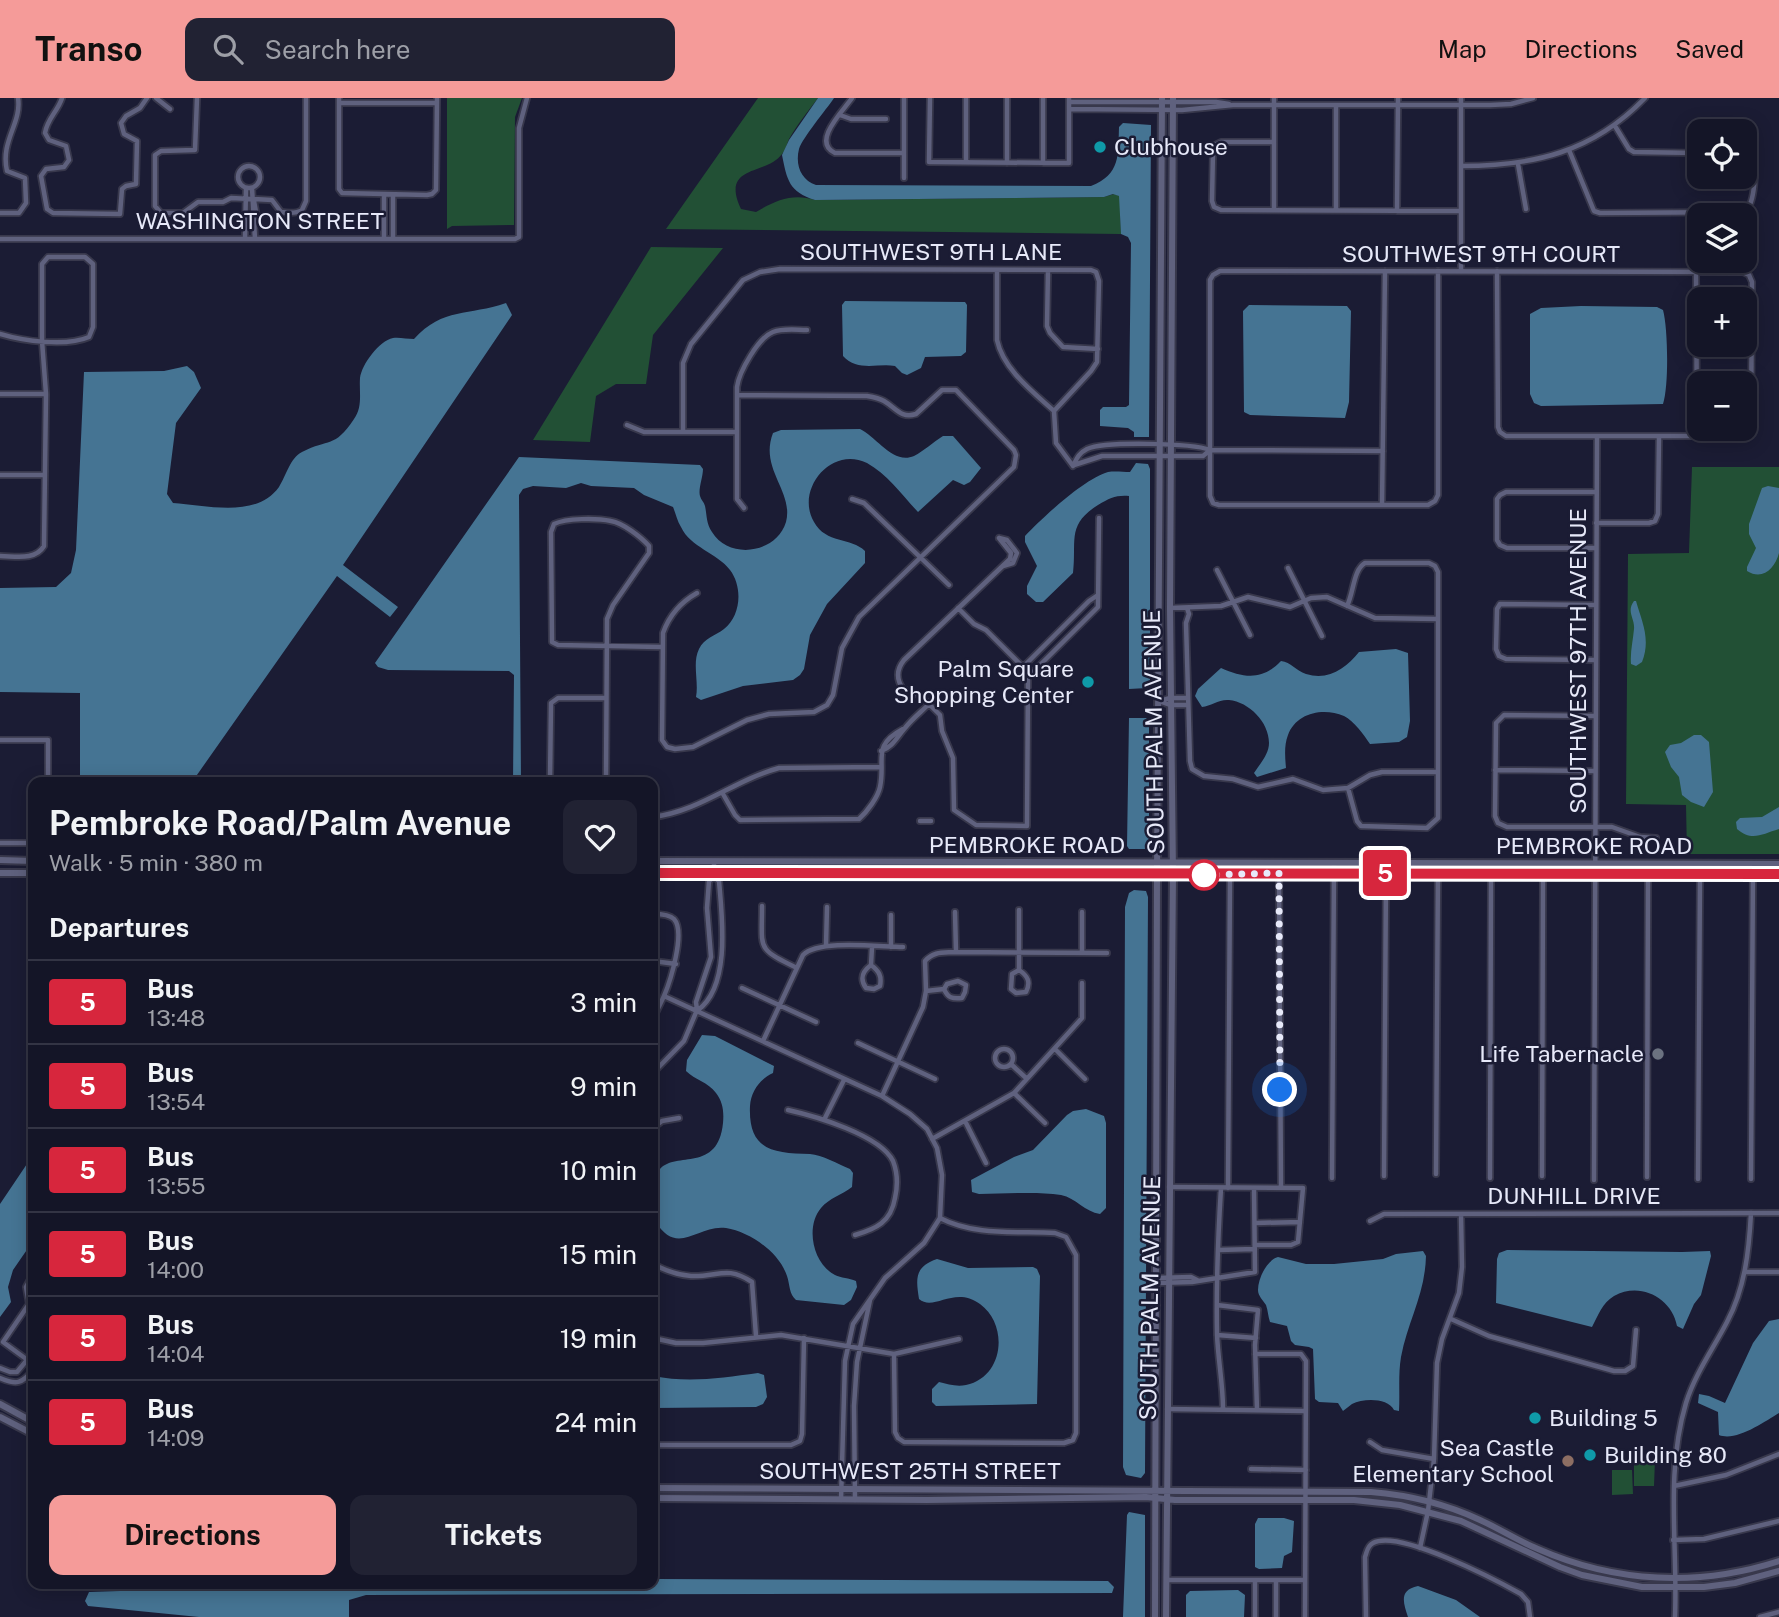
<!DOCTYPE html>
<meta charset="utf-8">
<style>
:root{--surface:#141527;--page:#212233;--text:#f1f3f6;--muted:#9d9fa7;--line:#333444;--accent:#f59b99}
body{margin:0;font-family:"Public Sans",sans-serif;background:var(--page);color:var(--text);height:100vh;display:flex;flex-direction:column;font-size:26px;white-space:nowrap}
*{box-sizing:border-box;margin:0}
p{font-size:23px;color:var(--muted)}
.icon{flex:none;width:38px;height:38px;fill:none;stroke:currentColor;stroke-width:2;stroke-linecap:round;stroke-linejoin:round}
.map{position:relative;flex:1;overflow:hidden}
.drawer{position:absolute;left:28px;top:679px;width:630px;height:812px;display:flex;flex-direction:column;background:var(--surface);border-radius:14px;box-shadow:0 4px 18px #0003,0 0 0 2px var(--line)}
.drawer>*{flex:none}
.badge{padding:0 14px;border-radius:5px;font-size:24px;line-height:46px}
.fabs{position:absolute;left:1687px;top:21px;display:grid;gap:14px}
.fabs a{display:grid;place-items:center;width:70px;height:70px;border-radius:14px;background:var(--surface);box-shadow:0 4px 18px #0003,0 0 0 2px var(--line);font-size:35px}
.you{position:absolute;width:35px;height:35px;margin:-18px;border:5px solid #fff;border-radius:50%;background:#1a73e8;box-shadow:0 0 0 10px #1a73e833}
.map>.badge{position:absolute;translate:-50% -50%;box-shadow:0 0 0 4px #fff}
h2{padding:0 21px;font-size:26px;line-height:63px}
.round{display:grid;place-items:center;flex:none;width:74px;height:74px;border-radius:14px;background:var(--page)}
.headline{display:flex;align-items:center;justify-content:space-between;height:119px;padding:0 21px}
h1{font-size:33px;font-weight:700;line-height:52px}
.primary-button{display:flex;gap:14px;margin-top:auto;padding:14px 21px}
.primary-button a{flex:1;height:80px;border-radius:14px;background:var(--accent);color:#111;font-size:28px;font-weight:700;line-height:80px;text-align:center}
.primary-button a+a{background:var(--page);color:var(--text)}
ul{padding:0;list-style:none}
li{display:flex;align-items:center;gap:21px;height:84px;padding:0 21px;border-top:2px solid var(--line)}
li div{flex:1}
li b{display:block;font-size:26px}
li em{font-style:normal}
li .badge{min-width:77px;font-weight:700;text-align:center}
header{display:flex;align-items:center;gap:42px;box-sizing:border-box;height:98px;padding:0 35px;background:var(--accent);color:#111}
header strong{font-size:33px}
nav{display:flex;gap:38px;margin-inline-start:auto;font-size:24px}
.search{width:490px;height:63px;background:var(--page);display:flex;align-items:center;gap:18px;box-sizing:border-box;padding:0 24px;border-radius:14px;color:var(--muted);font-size:26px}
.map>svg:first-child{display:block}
.green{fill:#225035}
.water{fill:#457493}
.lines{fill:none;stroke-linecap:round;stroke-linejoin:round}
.street-casing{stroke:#38384c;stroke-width:8}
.secondary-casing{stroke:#38384c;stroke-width:10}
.street{stroke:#5f617e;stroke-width:4.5}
.secondary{stroke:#5f617e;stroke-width:6}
.line-casing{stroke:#fff;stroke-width:16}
.line{stroke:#d7263d;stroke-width:10}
.walk{stroke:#e7e9f9;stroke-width:7;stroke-dasharray:0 12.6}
.culture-dot{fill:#0f9aa8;stroke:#1b1c34;stroke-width:2.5}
.stop-dot{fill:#fff;stroke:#d7263d;stroke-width:3.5}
.worship-dot{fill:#6b7280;stroke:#1b1c34;stroke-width:2.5}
.education-dot{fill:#8d6e63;stroke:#1b1c34;stroke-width:2.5}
.labels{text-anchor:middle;stroke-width:5;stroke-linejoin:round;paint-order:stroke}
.poi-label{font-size:23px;fill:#e7e9f9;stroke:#1b1c34;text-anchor:start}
.street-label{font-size:23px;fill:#e7e9f9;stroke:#1b1c34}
</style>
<header>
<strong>Transo</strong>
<div class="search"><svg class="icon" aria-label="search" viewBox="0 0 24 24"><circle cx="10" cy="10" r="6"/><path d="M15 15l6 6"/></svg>Search here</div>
<nav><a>Map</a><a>Directions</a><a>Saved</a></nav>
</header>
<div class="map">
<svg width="1779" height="1519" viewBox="0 0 1779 1519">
<rect width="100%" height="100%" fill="#1b1c34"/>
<path class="green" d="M447,0H522L515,19L514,127L452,128L447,131Z
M758,0H818C808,13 797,27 789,41C787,45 786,52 782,56C766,78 720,66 741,111L756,114C776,102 793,95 815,102L1104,99L1114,96L1120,98L1121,136L666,131Z
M651,149L723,150L653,237L646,286H616L596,298L590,344L533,342Z
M1692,369H1779V756H1687L1686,707L1626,706L1628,456L1689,455Z
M1634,1361H1655L1654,1388H1634Z
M1612,1372H1632L1633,1396L1612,1397Z"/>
<path class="water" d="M818,0H834C826,12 803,39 799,51C795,67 801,82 816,87L1091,88C1121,76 1118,57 1119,29L1123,25L1151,27L1149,339H1134V334L1128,330L1100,328V312L1103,309H1126L1129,307L1131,145L1128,139L1121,136L1119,98L1113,96L1104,99L815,102C789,94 787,82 782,57L789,42Z
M845,203L965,204L967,207L966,254L961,258L925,259L921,270L907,277L902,275L895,268C878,265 857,274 843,258L842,207Z
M506,205L512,217L343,467L398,509L390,519L337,478L192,684H80V595L0,594V490L56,489L71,475L76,452L84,274L164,273L187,268L194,274L201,290L176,325L167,396L173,405C206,407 256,421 279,389C286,378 290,360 302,354C329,340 334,351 354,321C363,309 359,294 360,280C362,266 379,243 393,240C399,239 407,241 414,241C443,209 469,218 506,205Z
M1249,207L1347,208L1351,213L1349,304L1345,320L1250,317L1244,314L1243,213Z
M1581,208L1657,209L1663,212C1668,230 1669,288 1663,306L1541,308L1534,305L1530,296V216L1541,210Z
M860,331C877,339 893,367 914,358C924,353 933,344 943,338H953L981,370L970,384L964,387L953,382L918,414C903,398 887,376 867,365C831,347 795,392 814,424C826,446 851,439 865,453V465L827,506L810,537L804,571L800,577L793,582L743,588L701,602L696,599C699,584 692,565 699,551C704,540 715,538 724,531C741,518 743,489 730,472C717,455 690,449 681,429C677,423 676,416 673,409L644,397L634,390L591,388L581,385L566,390L533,388L523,391L519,397L521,684H513L514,577L509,573L388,572L378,569L375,565L519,359L700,367L703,371C703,379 698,391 700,398C701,402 704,404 705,408C707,417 706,425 712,434C729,462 776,456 786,424C794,393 759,371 773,335L781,332Z
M1136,365L1148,366L1150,371V588L1147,590L1129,591V398C1116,397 1110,400 1098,407C1066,427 1077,443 1073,475L1043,504H1036L1027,496V488L1037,468L1025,444V438C1043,419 1084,381 1108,374C1115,373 1123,374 1130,374Z
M1768,388L1779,390V455C1775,470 1763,483 1747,473V469L1756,450L1749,436V426L1762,390Z
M1634,503H1636C1642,524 1651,541 1642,564L1636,568L1631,566C1630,554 1633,543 1634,531C1635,520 1626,514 1634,503Z
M1396,551L1408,555L1410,623L1407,639L1399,644L1370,646C1364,637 1354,623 1344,618C1323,609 1296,615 1288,637C1284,647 1285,659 1286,670L1257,679L1254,675C1260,666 1269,656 1269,645C1269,624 1249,604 1229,602C1219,601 1211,608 1202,609L1195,598L1198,591L1221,570C1244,580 1262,583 1281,563C1291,564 1296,573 1306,576C1329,583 1346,570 1359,554Z
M1129,620H1146L1149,623V751H1129L1127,748Z
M1694,637H1701L1709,644L1713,694L1704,709L1691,704L1682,697L1679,679L1671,669L1665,654L1670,647L1681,645Z
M1779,709V731C1762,736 1752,744 1737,731L1736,724L1740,720L1762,719Z
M1134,792L1146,793L1148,799L1145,1375L1141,1380L1126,1377L1123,1369L1125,809L1129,795Z
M702,937L715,938L774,968L773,975C760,981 751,993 750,1008C748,1053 774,1055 810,1056C822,1057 838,1066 850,1071L853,1075L852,1089C842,1097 829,1100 821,1110C805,1129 813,1166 835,1177C841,1180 849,1180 856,1183L857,1189L851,1202L844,1207L796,1202C789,1196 790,1187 787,1178C779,1154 750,1134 726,1130C697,1126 678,1160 655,1123C650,1116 653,1104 653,1096C653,1087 653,1078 660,1071C676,1053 718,1075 723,1025C724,1014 723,1004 716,995C708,984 695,982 686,973L687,962Z
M1086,1011L1104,1018L1106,1025V1110L1100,1116C1085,1114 1076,1100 1061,1097C1035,1093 1005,1096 979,1096L972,1094L971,1082L1014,1059L1033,1052L1067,1017L1073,1013Z
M33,1057V1143L13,1172L8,1189L11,1204L0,1219V1106Z
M1507,1152L1682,1154L1710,1153L1711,1158L1701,1197L1694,1206L1683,1231L1677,1228C1672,1200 1640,1183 1614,1198C1602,1205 1598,1218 1592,1229L1496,1205L1497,1161L1499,1155Z
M1423,1153L1426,1158C1425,1197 1408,1222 1401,1259C1398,1277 1400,1294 1399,1313L1394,1312C1388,1300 1364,1300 1352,1306C1349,1308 1346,1311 1343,1313L1338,1305L1319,1304L1315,1301L1313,1251L1309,1249L1295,1247L1291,1243L1287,1228L1270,1224C1268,1218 1268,1213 1266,1207C1263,1202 1258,1198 1258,1192C1258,1180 1267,1162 1278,1159L1306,1166H1334L1383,1161L1396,1156Z
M937,1161L968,1170L1033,1169L1037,1171L1040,1178L1037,1306L936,1308L932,1304V1291L939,1284C948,1286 956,1289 966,1287C1004,1279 1009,1227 980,1206C954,1187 934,1214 919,1201C916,1181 914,1169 937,1161Z
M1779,1221V1315C1764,1324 1736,1344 1719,1337L1718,1314L1698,1305L1699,1296L1709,1298L1725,1305L1753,1245L1769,1223Z
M758,1275L764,1277L767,1299L763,1306L756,1309L653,1310V1278C688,1285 722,1280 758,1275Z
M1129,1414L1145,1417V1519H1123L1127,1417Z
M1258,1420H1284L1294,1423L1292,1454L1284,1458L1282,1470L1259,1471L1255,1469V1426Z
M653,1467L656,1481L1108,1483L1114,1489L1112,1495L366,1497L349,1502V1519H199L88,1508L85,1503L89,1494L213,1490L239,1486H653Z
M1418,1488L1456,1502L1480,1519H1408C1403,1504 1399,1492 1418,1488Z
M1238,1492L1245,1497L1244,1519H1186V1497L1190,1493Z"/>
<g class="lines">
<g class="street-casing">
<path id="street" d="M62,0C58,13 47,21 45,35L49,42L66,48L69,62L64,69L46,71L41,78L47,111L53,115L120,116L122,91L126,88L136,86L137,43L124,36L121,25L126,18L140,10L147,0
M156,0L170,11
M197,0L195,52L161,53L155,57V108L161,115H183L198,104H223L231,100L272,102L281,114C287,115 296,116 302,112L306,103V0
M339,0V91L342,95L427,97L432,96L436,92L437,0
M852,0C843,13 811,44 835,55H904
M930,0L929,64L1069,65V0
M1274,0V112
M1461,0V173
M1069,4H1216L1229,6
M340,5H437
M1336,8V112
M1069,11L1182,12L1233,7H1490L1511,6L1533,0
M840,17L851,21H886
M1615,28L1629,51L1634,54L1699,55
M1274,44H1221L1215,47L1213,52L1212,103L1214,109L1221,112L1460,113
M1569,52L1594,113L1600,115L1745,114C1755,105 1758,67 1750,56L1745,55
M966,64V0
M1007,65V0
M1043,65V0
M1518,66L1526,111
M238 79a11 11 0 1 1 22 0a11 11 0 1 1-22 0Z
M1461,68C1534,68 1593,54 1645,0
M904,80V0
M252,90L255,141
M1397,113L1398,0
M0,115H19L26,105L25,80L7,73C0,43 22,25 18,0
M254,124L256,114L254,103
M0,141H515L519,139V30L527,0
M245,141L246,90
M384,141V97
M393,141V97
M1048,172L1047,228L1050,235L1063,249L1098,251
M997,173V242C1003,271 1033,294 1054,313
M1438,173V397L1435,403L1428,407H1219L1213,405L1210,398V182L1213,177L1220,173L1743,174L1749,177L1752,184L1751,327L1748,335L1742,338H1506L1500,334L1498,329L1497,173
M1696,174L1697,339
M0,236C23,243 66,249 89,239L93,229V166L85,159H48L42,166V243L46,296L44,448C35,463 15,458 0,458
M0,296H46
M627,327L644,334H737
M683,334V265L691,246L743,182L760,174L780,171L1091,172L1096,174L1099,183L1097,264L1091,273L1054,313L1056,345L1073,368
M1074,367L1102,358H1203L1209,353
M1073,368C1077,360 1079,355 1087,351C1105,343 1192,345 1210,352L1383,353
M0,377H45
M852,401L864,405L949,487
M1382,407L1385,173
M744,410L737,401V289C739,274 758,240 773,234C783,230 796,232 807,232
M1596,425H1649L1655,423L1658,416L1659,338
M999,440L1011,455L1010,461L904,562C896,572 896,581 903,591L921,598L940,617L942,633L953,660L954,712L976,727L1027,728L1028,579L1098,509L1099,420
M999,440L1007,442L1017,455L1013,465L1003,468
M1596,450H1507L1500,447L1497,442V401L1500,397L1506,394H1596
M1288,470L1322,538
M1217,472L1250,537
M697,495C681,504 669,518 663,535L662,642L667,649L675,651L693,649L747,622L769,616L814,614L827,607L833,597L842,550L859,519L1014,369L1016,357L1014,352L956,292H942L916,316C901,321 896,310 884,303C879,300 873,299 867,298L737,297
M1347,508C1354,494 1353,472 1365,465H1429L1435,468L1438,474V720L1427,730L1361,728L1357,723L1348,690
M958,510L974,526L986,532L1030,576
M1170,510L1221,508L1248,499L1290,509L1311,500L1327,499L1375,520L1438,521
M1187,510L1189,516L1186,525L1190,663L1192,671L1204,678L1233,681L1258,689L1293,681L1323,692L1348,690L1370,677L1382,674H1437
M1595,562L1506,561L1499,558L1496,551L1497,511L1500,506L1596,507
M1023,569L1089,503L1098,497
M1159,603L1170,607H1188
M1160,603L1170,600H1187
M1595,618L1504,617L1496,625L1495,718L1498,725L1507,729H1612L1640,739L1656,740
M0,642H48V684
M881,653C893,649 897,639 905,630C912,621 921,614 929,606
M1495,672L1595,673
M550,684L551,605L558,600H605
M606,684L607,521L613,507L649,455V448C641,439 623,425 611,423C597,420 566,420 554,426L551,434L552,544L558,547L661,549
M723,696L735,717L740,722L859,721C867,714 878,699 880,689C886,661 871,648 903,631
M653,719C701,713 734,682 779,670L880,669
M920,723H931
M0,745H33
M1279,775L1281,1090
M762,808C762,852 756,850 797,870
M955,814L956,854
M1082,814V854
M653,816C659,816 669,816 674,821C686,834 670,884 664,898
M826,848L827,809
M891,849V817
M653,863L676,866
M871,867C863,873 859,880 866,890L874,891L880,888C882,878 879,873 871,867L872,849
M1019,872C1028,878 1031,884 1026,894L1016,895L1011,891L1012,876L1019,872V812
M742,890L816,924
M926,893L944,891L947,886L958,883L966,887L965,894L962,900C952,901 948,900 944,891
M698,912C731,888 722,818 719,783L714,779V764
M653,921L664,898L882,998L910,1016L927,1031L937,1050L942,1077L940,1120L924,1145L885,1180L853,1226L845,1263L841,1402
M763,943L803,857C819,841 880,849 903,849
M858,945L935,981
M1055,951L1085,981
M995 960a9 9 0 1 1 18 0a9 9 0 1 1-18 0Z
M1012,967L1026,980
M653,975L684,943L697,912L696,904L711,859L707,810L709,783L714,779
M1014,995L1045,1025
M882,998L923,909L926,893L925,863C934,853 943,855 956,854L1107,855
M788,1012C815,1018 880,1037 893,1063C898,1076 898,1087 895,1100C891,1124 876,1131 855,1137
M825,1020L844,982
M965,1023L986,1065
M653,1030L662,1023L679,1020
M932,1041L1014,995L1082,920V885
M1436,1076L1438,765
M1384,1078L1386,775
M1542,1078L1543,775
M1647,1079L1648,776
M1332,1080L1334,765
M1490,1080L1491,776
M1698,1081L1700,776
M1751,1081L1753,766
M1594,1082L1597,338
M1169,1089L1303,1090L1298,1144L1291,1147H1255
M1221,1090C1218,1139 1216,1187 1217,1236C1218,1262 1223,1286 1223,1311
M1228,1090L1230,777
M1370,1123L1384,1116L1779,1115
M1255,1125L1300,1124
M1218,1152L1255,1151
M653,1166C666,1173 677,1177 691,1178C719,1179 726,1167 752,1184L756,1238
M1745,1174H1779
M33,1176L26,1189L29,1206L3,1244L33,1266
M1156,1180L1191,1179L1197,1182
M1156,1185L1192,1184L1255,1174L1254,1090
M1217,1207L1258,1212L1255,1247L1257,1312
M1451,1221L1489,1238L1614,1273H1625L1633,1268L1636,1232
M1217,1237L1256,1240
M653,1240L676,1245H703L781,1237L894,1256L959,1241
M894,1256L895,1334L898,1340L904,1344L1064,1345L1073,1342L1076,1335V1157L1066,1139L1055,1135C1017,1133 974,1138 940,1120
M1255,1256H1301L1306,1263L1305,1519
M0,1270L10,1274H17L27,1262
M0,1280C16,1287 22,1286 33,1272
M1167,1311L1304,1313
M1370,1344L1382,1352L1434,1361
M653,1347H791L800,1343L802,1336L804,1240
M1251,1371L1306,1372
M1674,1388L1726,1377L1779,1356
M855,1402L854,1308L857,1264L870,1202
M1673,1442L1704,1441L1779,1423
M1420,1450L1428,1413L1434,1361L1437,1265L1442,1241L1459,1195L1462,1169L1461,1116
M1167,1482H1305
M1255,1482V1519
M1276,1482V1519
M1366,1519L1365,1459C1367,1454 1367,1448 1373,1445C1399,1431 1496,1482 1521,1496L1528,1504L1530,1519
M1675,1519C1678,1448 1665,1375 1686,1305C1695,1276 1713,1251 1727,1224C1745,1190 1749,1153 1751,1115
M1760,1519L1779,1514"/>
</g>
<g class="secondary-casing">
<path id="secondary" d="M0,762L33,763
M653,763L1779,766
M0,775H33
M653,775L1779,776
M0,1306L33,1324
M0,1319L33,1336
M653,1390L1371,1394C1408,1397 1446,1406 1480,1422C1500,1431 1518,1443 1538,1451C1615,1485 1699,1489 1779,1463
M653,1400L927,1402L1146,1399L1175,1402H1354L1400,1407L1461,1423L1560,1469L1582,1477L1642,1489H1704L1735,1485L1779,1473
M1155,1519L1157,777L1162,0
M1166,1519L1173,777L1170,510L1173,0"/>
</g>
<use href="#street" class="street"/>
<use href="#secondary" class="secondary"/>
</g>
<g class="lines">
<g class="line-casing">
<path id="line" d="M653,775L1779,776"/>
</g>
<use href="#line" class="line"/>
<path class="walk" d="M1204,777L1279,775L1280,992"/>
</g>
<g class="culture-dot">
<circle cx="1100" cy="49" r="7"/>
<circle cx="1088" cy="584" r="7"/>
<circle cx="1535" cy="1320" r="7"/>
<circle cx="1590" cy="1357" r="7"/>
</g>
<circle class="stop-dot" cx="1204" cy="777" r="14"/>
<circle class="worship-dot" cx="1658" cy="956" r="7"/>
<circle class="education-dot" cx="1568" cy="1363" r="7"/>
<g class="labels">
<g class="poi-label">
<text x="1114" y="57">Clubhouse</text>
<text x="1074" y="579" text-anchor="end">Palm Square<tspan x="1074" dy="26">Shopping Center</tspan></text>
<text x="1644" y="964" text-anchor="end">Life Tabernacle</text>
<text x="1549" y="1328">Building 5</text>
<text x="1554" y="1358" text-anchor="end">Sea Castle<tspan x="1554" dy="26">Elementary School</tspan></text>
<text x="1604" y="1365">Building 80</text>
</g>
<g class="street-label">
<text x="260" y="131">WASHINGTON STREET</text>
<text x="931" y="162">SOUTHWEST 9TH LANE</text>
<text x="1481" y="164">SOUTHWEST 9TH COURT</text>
<text transform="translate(1578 563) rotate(-90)" y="8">SOUTHWEST 97TH AVENUE</text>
<text transform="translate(1154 634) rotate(-91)" y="8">SOUTH PALM AVENUE</text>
<text x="1027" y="755">PEMBROKE ROAD</text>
<text x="1594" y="756">PEMBROKE ROAD</text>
<text x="1574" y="1106">DUNHILL DRIVE</text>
<text transform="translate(1150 1200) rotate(-89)" y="8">SOUTH PALM AVENUE</text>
<text x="910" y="1381">SOUTHWEST 25TH STREET</text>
</g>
</g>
</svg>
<div class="fabs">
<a><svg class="icon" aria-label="locate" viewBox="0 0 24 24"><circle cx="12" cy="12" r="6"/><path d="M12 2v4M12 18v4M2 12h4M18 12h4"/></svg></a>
<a><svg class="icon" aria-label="layers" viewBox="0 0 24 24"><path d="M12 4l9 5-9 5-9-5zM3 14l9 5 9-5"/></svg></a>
<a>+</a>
<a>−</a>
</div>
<div class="you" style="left:1280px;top:992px"></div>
<b class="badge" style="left:1385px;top:775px;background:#d7263d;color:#fff">5</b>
<section class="drawer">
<div class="headline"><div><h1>Pembroke Road/Palm Avenue</h1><p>Walk · 5 min · 380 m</p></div><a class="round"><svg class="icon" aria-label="heart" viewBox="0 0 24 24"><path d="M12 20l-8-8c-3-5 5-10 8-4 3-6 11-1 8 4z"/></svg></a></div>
<h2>Departures</h2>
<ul>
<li><span class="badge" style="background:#d7263d;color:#fff">5</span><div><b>Bus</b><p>13:48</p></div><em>3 min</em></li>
<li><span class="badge" style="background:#d7263d;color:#fff">5</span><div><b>Bus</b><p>13:54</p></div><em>9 min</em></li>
<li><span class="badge" style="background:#d7263d;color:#fff">5</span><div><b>Bus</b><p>13:55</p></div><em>10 min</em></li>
<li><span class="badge" style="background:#d7263d;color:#fff">5</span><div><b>Bus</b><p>14:00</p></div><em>15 min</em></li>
<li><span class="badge" style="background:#d7263d;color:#fff">5</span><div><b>Bus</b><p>14:04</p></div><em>19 min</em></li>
<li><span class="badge" style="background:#d7263d;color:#fff">5</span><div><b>Bus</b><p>14:09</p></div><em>24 min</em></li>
</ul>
<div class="primary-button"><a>Directions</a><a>Tickets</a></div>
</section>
</div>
